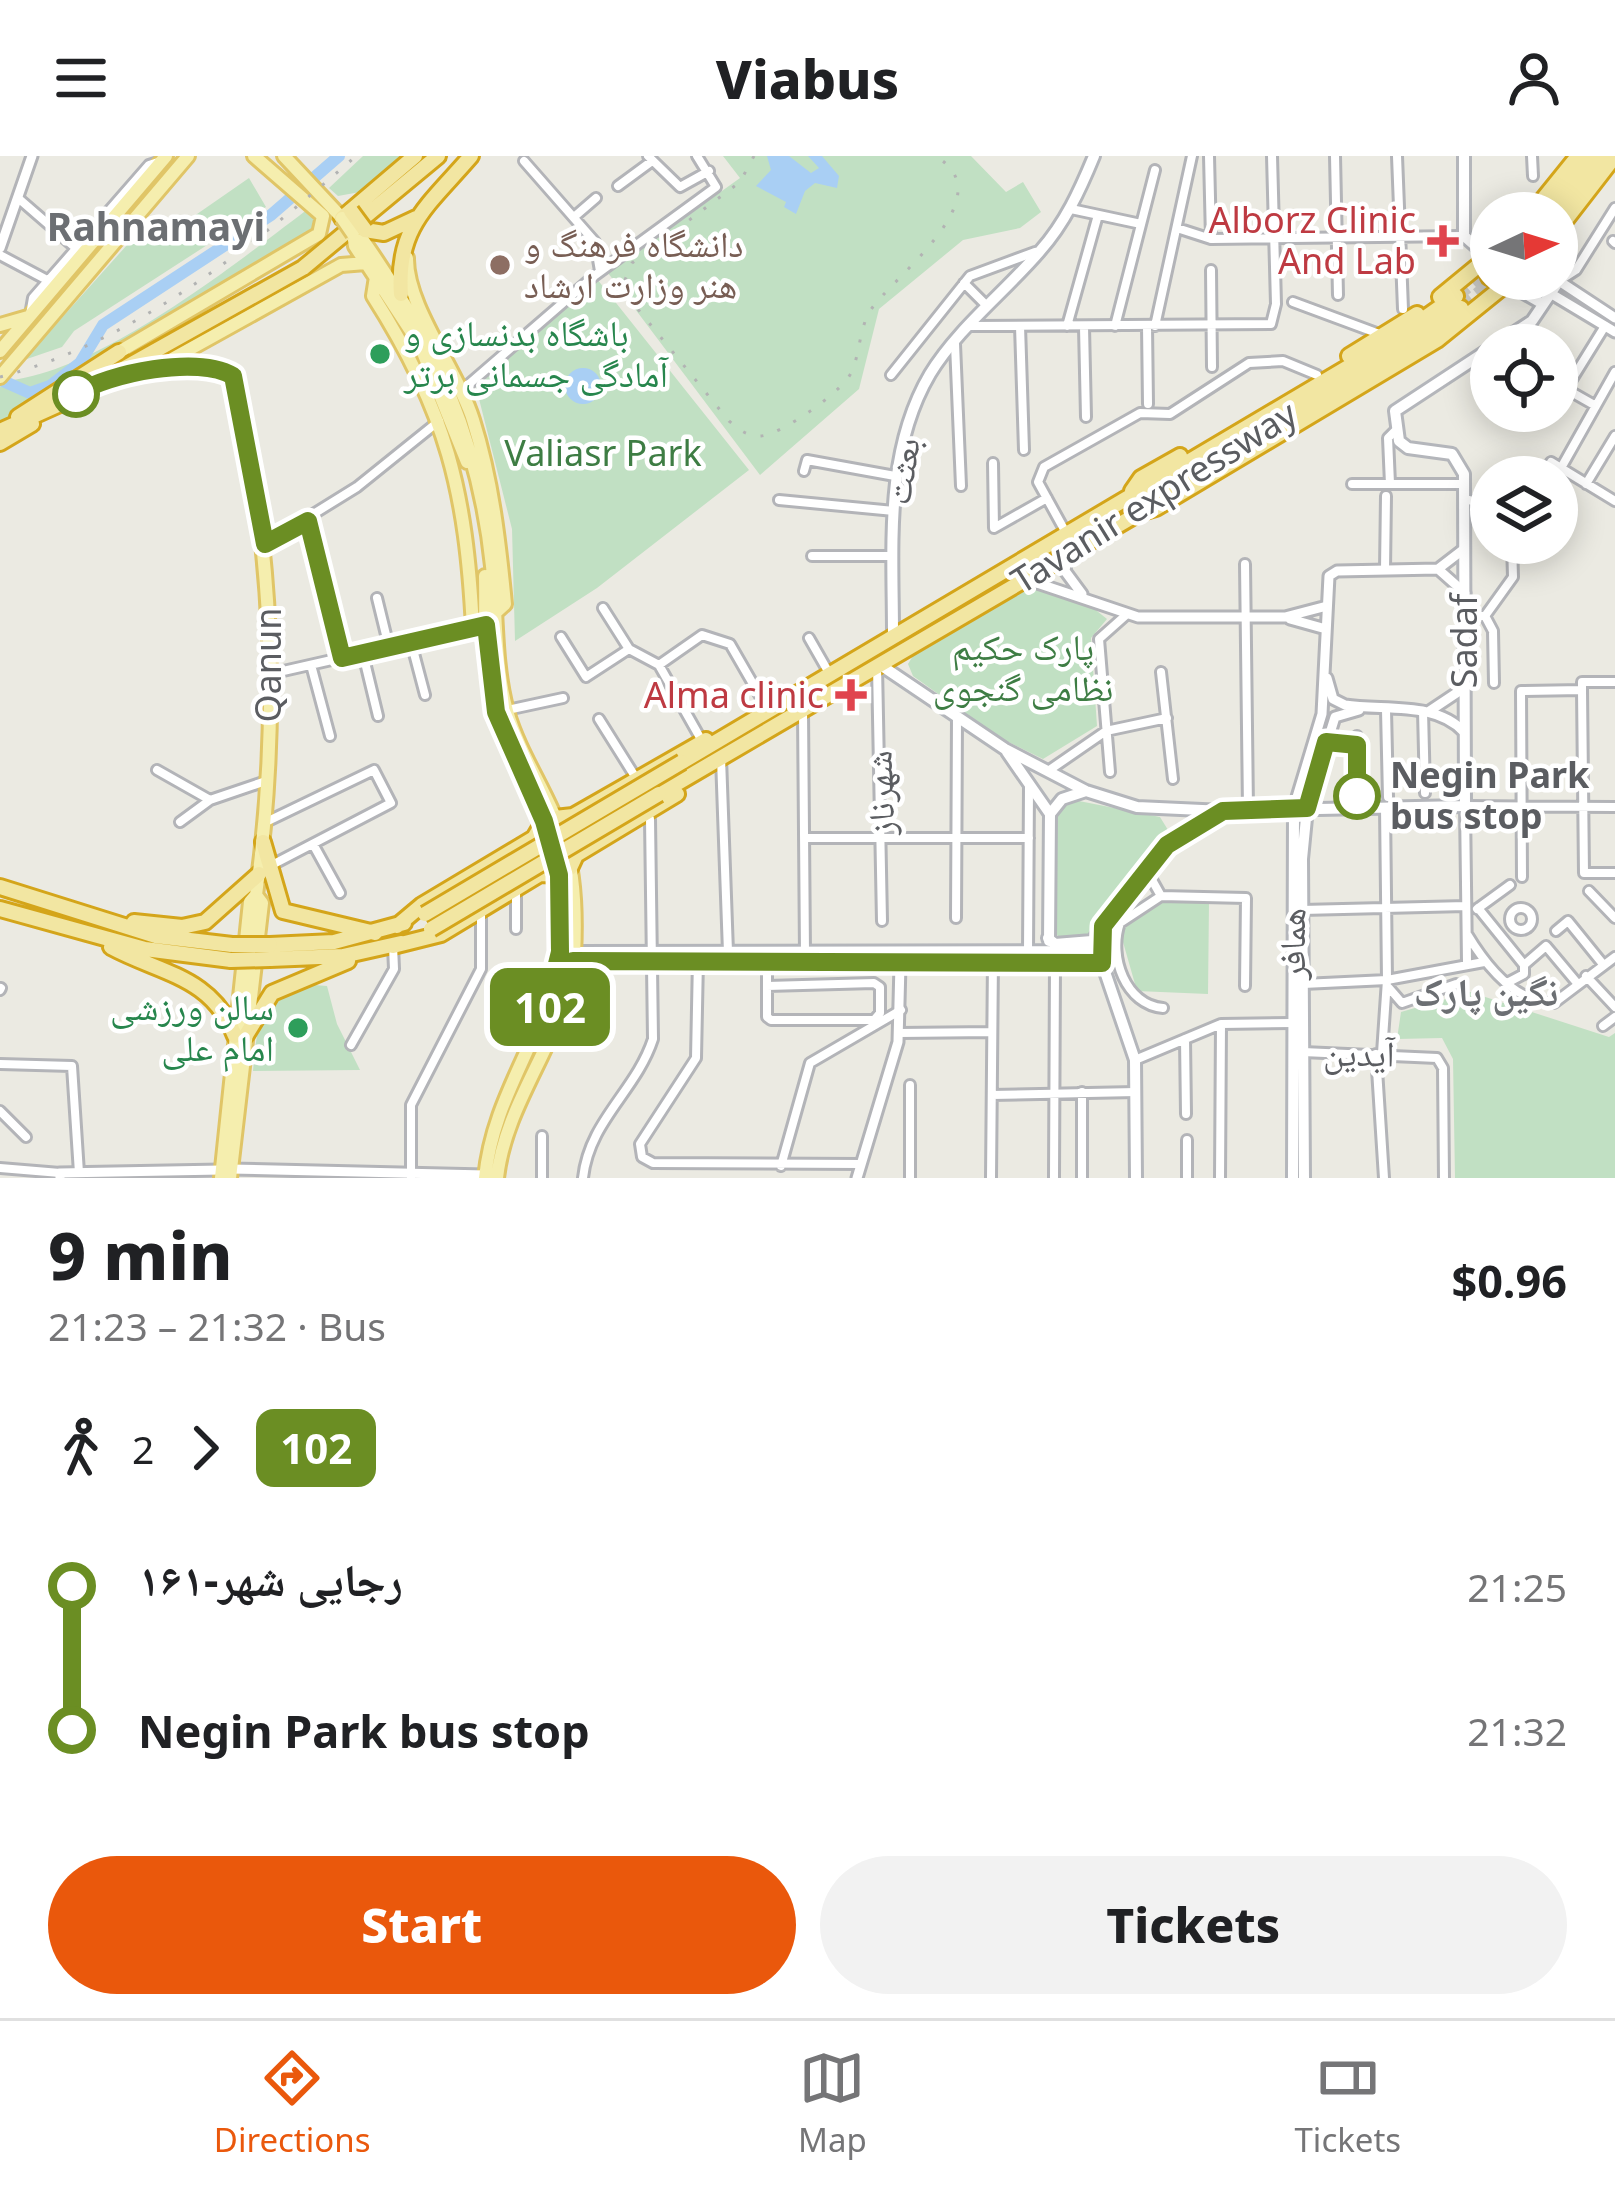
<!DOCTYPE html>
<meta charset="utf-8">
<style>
:root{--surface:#fff;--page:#f2f2f2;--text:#202124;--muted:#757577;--line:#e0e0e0;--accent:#ea580c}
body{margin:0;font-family:"Noto Sans","Noto Naskh Arabic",sans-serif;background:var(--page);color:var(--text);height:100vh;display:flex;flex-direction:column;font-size:45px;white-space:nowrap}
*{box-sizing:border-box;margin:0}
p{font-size:39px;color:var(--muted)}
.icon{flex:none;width:66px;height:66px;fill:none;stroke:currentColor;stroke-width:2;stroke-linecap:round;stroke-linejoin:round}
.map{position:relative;height:1022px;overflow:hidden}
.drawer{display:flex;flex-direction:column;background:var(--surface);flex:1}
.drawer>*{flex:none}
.badge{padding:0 24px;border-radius:18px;font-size:42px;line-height:78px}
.needle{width:78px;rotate:86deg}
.controls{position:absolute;left:1470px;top:36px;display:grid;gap:24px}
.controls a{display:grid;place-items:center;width:108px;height:108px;border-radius:50%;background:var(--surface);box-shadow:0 6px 30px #0003;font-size:60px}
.map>.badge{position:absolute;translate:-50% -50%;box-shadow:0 0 0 6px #fff}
.legs{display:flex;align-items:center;gap:18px;height:132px;padding:0 48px;font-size:39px}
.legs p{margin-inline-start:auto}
.headline{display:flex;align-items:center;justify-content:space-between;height:204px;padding:0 48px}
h1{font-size:66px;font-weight:800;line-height:90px}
.button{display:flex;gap:24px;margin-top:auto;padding:24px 48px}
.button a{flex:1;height:138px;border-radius:72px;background:var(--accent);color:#fff;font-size:48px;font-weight:800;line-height:138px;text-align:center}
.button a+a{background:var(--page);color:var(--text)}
ul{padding:0 48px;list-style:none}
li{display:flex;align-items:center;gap:42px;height:144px;font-size:45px}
li i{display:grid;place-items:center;width:18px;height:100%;margin:0 15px;background:currentColor}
li i::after{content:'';width:30px;height:30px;margin:-15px;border:9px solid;border-radius:50%;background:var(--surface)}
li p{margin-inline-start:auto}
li:first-child i{background:linear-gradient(#0000 50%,currentColor 0)}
li:last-child i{background:linear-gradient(currentColor 50%,#0000 0)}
header{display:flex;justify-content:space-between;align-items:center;height:156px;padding:0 48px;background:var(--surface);font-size:54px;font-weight:800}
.tab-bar{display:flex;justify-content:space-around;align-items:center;height:168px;border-top:3px solid var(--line);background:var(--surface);font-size:33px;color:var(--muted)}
.tab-bar a{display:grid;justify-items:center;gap:6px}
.tab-bar .active{color:var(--accent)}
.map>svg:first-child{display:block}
.green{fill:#c1e0c3}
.water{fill:#a9cff4}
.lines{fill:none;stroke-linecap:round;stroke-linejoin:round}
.river{stroke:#a9cff4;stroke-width:12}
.trunk-tunnel{stroke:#c7c7c2;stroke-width:14;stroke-dasharray:14 7;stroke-linecap:butt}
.minor-casing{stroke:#b3b4b8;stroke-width:14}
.tertiary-casing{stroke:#b3b4b8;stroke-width:15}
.secondary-casing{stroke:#b4b6bb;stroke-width:16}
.primary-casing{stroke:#e0c567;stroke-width:18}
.trunk-casing{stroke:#d4a51a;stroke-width:20}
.minor{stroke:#fff;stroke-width:8}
.tertiary{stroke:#fff;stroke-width:9}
.secondary{stroke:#fff;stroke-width:10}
.primary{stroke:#f5eeae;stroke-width:12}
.trunk{stroke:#f2e6a2;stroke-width:14}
.rail{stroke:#b2b3b3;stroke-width:3;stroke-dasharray:3 15;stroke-linecap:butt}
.primary-bridge-casing{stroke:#e0c567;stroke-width:18;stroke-linecap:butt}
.trunk-bridge-casing{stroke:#d4a51a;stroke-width:20;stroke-linecap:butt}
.primary-bridge{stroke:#f5eeae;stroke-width:12}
.trunk-bridge{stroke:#f2e6a2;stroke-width:14}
.line-1-casing{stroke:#fff;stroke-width:27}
.line-1{stroke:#6b8e23;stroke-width:18}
.health-dot{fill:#e0444e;stroke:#fff;stroke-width:4.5}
.education-dot{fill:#8d6e63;stroke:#fff;stroke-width:4.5}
.leisure-dot{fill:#2e9e5b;stroke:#fff;stroke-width:4.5}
.stop-1-dot{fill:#fff;stroke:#6b8e23;stroke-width:6}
.labels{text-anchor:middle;stroke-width:9;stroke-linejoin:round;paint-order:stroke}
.health-label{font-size:36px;fill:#be3a42;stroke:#fff;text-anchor:end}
.education-label{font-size:36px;fill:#785e54;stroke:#fff;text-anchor:start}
.leisure-label{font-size:36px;fill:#27864d;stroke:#fff;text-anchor:start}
.park-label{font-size:36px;fill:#3e7d44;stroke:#fff}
.street-label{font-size:36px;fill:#5b5d61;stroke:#fff}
.stop-label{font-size:36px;font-weight:bold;fill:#5b5d61;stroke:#fff;text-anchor:start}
.neighbourhood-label{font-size:39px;font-weight:bold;fill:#6c6f73;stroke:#fff}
</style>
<header><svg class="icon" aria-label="menu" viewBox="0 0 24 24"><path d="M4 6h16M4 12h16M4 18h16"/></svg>Viabus<svg class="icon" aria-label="person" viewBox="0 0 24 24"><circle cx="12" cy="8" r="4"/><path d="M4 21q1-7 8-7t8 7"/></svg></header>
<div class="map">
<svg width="1615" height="1022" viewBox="0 0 1615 1022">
<rect width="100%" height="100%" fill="#ebeae2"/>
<path class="green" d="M363,0H408L371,34L338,40L329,32Z
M723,0H971L1006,36L1023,26L1041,56L1020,72L963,84L879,153L859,233L760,319L608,117L740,22Z
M249,22L266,51L74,175L62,191L24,204L144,70L161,83Z
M312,50L320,60L317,75L0,266V231L5,225C101,216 236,107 312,50Z
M597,123L749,314L597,432L515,485L512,373L476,231Z
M1026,427L1072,435L1107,463L1091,482L1097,570L1043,603L1000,582L913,520L908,508C928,471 990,448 1026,427Z
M1079,645L1160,661L1168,674L1084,783H1060L1056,777L1055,658L1061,649Z
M1163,745L1209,746L1208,838L1137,835L1121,779L1132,761Z
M302,828L327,830L337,868L360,914L253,915C258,867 256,850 302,828Z
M1470,836L1609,881L1615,877V1022H1455L1453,903L1442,882L1397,883L1401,856Z"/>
<path class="water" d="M767,0H789L811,17L819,12L808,0H822L839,20L837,32L815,27L805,35L796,58L784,51L786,46L756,30L771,14Z
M565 230a18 18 0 1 1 36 0a18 18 0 1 1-36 0Z"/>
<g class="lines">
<path class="river" d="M3,225L30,237L50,230L80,207L103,169L271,59L339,0"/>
<path class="trunk-tunnel" d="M1456,140L1491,110
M1461,152L1497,123"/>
<g class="minor-casing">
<path id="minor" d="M648,0L680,31L709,15
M1209,0L1211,83
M1335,0L1338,139
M1397,0L1403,153
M1532,0L1533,20
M524,5L595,86L600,115
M618,30L652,5
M18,42L78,94
M1071,53L1141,68
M574,61L596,42
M1177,72L1211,83L1464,80
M1613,85L1615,87
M0,99L49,125
M1211,114L1212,211
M1559,125L1576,114L1615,52
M964,127L987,150
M1293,146L1382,179
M30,159L33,142L149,9L161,5
M970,170L1271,168L1276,148L1272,0
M1020,170L1024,294
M1067,170L1098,59
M1115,170L1155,14
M1147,170L1148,248
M1155,170L1192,0
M1084,171L1086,261
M955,188L961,330
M891,219L970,120L1035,96
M461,235L594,120L716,31L697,0
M1596,250L1566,233L1605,170
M1551,306L1615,345
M993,307L994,372L1047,342
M1561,312L1615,216
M804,315L807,304L895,320
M1352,328H1464
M1390,328L1388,282L1394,276
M1586,328L1615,280
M1464,343L1491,349
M779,344L894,355
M308,366L342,502
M1065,375L1038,326L1044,311L1140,257L1170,258L1249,207L1283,205L1317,219
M265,388L357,331L439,265
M812,400H893
M1245,408L1248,653
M1385,414L1386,340
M377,442L389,491
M603,452L629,493L659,509L702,585
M1465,460H1485L1493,475L1494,527
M1485,460L1513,421L1512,387
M561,481L586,521L629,493
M809,482L829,517
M411,486L425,539
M363,498L378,560
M311,509L330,580
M659,509L702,479L730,488L768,554
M877,510L882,765
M1161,516L1173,623
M270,518L477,471
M1582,534L1584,717H1615
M507,554L563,542
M1386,554L1388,641
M803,555L805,798
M1423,555L1425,637
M599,563L636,622
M1326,587L1357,589
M721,602L728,796
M157,614L210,644L180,666
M1048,615L1106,575L1167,562
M1110,616L1099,483L1126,459
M1357,640V580
M210,644L266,625
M266,666L374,614L391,647L268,711
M804,682H1029
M313,688L340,737
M1147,715L1161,740L1120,767C1108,801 1126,849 1163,852
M1522,721L1521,535L1582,534V526H1615
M516,733V773
M1589,735L1615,762
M1161,740L1246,742L1245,830
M1478,752L1524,809
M1510 763a11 11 0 1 1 22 0a11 11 0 1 1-22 0Z
M1477,753L1510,729
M1302,754L1466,750
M956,762L957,562
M1556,775L1568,765L1602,807
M1467,778C1485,808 1515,847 1554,847L1615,801
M1028,796L1029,631
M698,803L696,902L640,988L642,1001L653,1007L861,1008
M1467,806L1465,650L1615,651
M1586,820L1615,851
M1507,827L1524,818V809L1546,790L1577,827
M1303,828L1387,824L1484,806
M767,830L874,827L880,831V857L874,864H771L767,861V808
M1389,832L1402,847L1456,828
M0,834L1,832
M1603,870L1615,861
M899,877L992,876
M1185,883L1186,958
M351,889L394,813L393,790
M1303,896L1437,902L1443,912L1444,1022
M1382,897L1387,824L1385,651
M1376,898L1384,1022
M1135,904L1221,868L1292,867
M0,908L72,910L79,1017
M910,929V1022
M1082,936V1022
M992,939L1136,936
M0,955L26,981
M781,1010L810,907L901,854
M0,1012L60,1017
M411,1022V949L481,813V754
M542,1022V980
M583,1022C589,965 636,935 653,883L650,663
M991,1022L993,802
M1054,1022L1055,808
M1187,1022V984
M1220,1022L1221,868"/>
</g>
<g class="tertiary-casing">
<path id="tertiary" d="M0,92L32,0
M1559,125L1615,162
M1550,137L1615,176
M1067,401L1065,415L1082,438
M1438,413L1465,437
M1028,424L1138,461H1285L1327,450
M1290,463L1326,473
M1327,522L1333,543L1345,549C1384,555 1436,545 1464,576
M1428,556L1464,532
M1294,651L1322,558L1329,420L1337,415L1438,413L1464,393
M1307,652L1335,561L1359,554
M230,1013L485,1019
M60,1022V1017L221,1014
M857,1022L898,886L900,808"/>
</g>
<g class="secondary-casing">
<path id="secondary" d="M1464,0V80L1487,100
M1510,129L1543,148
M1495,189L1532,165L1559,125L1553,123
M893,478C893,391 884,296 930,218C958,172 1005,136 1040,95C1065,67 1080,34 1094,0
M879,508L1005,593L1086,635L1137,651L1224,655L1465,650L1464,318L1452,298L1408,292L1399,285L1395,255L1491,192
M1007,596L1050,658L1049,785
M1050,658L1062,643L1086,635
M1100,779L1102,807L1135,904L1136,1022
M1048,782L1055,788L1092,785L1167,689L1219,657
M574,796L1100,795
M573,805L1102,807
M1293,1022L1294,651
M1304,1022L1302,703L1307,652"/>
</g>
<g class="primary-casing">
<path id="primary" d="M284,0L342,62
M353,78L362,83C434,185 479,284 492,410C497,458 494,507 507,555C520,600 548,637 563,681C575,717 576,761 574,799C568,879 506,941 497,1022
M353,78L355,90L420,189L467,306
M407,102C406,150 458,215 473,264C492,324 499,386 505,448L495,457
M376,121L373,140C447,256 466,336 473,472
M0,169L28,161
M0,195L166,0
M119,196L319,78L323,60L254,0
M154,213L219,212L233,220C274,389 280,567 256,739L250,746L221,1022
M0,221L188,0
M115,222L154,213L341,109L366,107
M485,420C486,465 482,515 496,558C519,627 563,683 562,759C562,868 495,922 485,1022
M230,1022L262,747L256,739"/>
</g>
<g class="trunk-casing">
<path id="trunk" d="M1554,45L1589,0
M1561,53L1601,0
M1532,57L1578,0
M342,62L415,0
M365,74L384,77L416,62
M1557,75L1615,0
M1491,94L1485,110L1489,121L1505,129L1519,123
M401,138C396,70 429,49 471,0
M1440,141L1485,104
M1349,200L1417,158
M18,261L119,196
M0,275L62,247L303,112L438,0
M0,287L32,268
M1132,335L1141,322L1180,300
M1139,357L1156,352L1437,184L1505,129
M682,606L1392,185L1456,140
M659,638L1139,357L1150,343L1422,181L1461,152
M555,662L573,660L706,584
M263,686L283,755L375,777
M570,712L576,699L677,638
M0,731L156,780L232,789
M0,753L145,793L231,804
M134,766L182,771L205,766L259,718
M397,770L422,749L534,682L544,665
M270,789L334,786L404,767
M393,790L441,778L540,718L559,719
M111,791C161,818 212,820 235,880
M270,803L343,800L401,787
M246,879L272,837L348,805"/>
</g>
<use href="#minor" class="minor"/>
<use href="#tertiary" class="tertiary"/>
<use href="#secondary" class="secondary"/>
<use href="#primary" class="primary"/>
<use href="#trunk" class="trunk"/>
<path class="rail" d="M754,0L740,26L632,107L625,124L628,141L729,265C739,273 747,281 761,280C782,278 842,236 851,217C860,199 859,173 870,155C892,121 1006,40 935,0
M0,221C135,186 253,90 356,0"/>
<g class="primary-bridge-casing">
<path id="primary-bridge" d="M342,62L353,78"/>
</g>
<g class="trunk-bridge-casing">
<path id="trunk-bridge" d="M351,55L365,74
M425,758L682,606
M431,773L659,638
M232,789H270
M231,804L270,803"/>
</g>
<use href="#primary-bridge" class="primary-bridge"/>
<use href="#trunk-bridge" class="trunk-bridge"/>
</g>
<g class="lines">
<g class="line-1-casing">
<path id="line-1" d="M76,238C109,217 198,199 233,220L265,388L308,365L342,502L486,469L496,556L544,665L559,719L560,796L542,868L553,872L573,805L1102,807L1103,770L1167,689L1223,655L1307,652L1326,586L1357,589V640"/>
</g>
<use href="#line-1" class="line-1"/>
</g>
<g class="health-dot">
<path d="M1437 67h12v12h12v12h-12v12h-12v-12h-12v-12h12z"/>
<path d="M845 521h12v12h12v12h-12v12h-12v-12h-12v-12h12z"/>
</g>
<circle class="education-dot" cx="500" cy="109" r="12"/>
<g class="leisure-dot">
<circle cx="380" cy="198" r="12"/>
<circle cx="298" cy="872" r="12"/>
</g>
<g class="stop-1-dot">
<circle cx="76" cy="238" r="21"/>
<circle cx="1357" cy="640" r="21"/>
</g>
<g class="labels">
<g class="health-label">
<text x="1416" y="77">Alborz Clinic<tspan x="1416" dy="41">And Lab</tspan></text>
<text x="824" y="552">Alma clinic</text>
</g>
<g class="education-label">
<text x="524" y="101">دانشگاه فرهنگ و<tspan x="524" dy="41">هنر وزارت ارشاد</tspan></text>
</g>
<g class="leisure-label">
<text x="404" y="190">باشگاه بدنسازی و<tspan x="404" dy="41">آمادگی جسمانی برتر</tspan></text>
<text x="274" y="864" text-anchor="end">سالن ورزشی<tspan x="274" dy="41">امام علی</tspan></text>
</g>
<g class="park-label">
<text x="603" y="310">Valiasr Park</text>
<text x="1023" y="504">پارک حکیم<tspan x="1023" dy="41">نظامی گنجوی</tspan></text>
</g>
<g class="street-label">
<text transform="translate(902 315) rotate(-81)" y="13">بعثت</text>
<text transform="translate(1154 341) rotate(-32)" y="13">Tavanir expressway</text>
<text transform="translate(1464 485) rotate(-90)" y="13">Sadaf</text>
<text transform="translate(268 509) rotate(-90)" y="13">Qanun</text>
<text transform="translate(880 637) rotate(-92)" y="13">شهرناز</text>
<text transform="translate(1292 788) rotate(-90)" y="13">همافر</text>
<text transform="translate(1359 897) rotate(1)" y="13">آیدین</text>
</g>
<g class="stop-label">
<text x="1390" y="632">Negin Park<tspan x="1390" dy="41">bus stop</tspan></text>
</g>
<g class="neighbourhood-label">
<text x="156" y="85">Rahnamayi</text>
<text x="1486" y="850">نگین پارک</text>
</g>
</g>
</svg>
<div class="controls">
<a><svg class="needle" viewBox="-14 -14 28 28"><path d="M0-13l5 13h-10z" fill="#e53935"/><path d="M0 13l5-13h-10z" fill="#757577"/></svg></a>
<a><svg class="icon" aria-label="locate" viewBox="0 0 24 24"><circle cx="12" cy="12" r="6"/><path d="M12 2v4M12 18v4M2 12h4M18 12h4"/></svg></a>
<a><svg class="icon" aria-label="layers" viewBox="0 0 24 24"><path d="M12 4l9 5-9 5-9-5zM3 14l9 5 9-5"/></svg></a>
</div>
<b class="badge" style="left:550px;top:851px;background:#6b8e23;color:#fff">102</b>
</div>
<section class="drawer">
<div class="headline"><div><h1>9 min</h1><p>21:23 – 21:32 · Bus</p></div><b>$0.96</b></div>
<div class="legs"><svg class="icon" aria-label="walk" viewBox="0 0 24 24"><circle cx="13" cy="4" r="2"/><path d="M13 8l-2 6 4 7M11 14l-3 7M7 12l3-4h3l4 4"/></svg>2<svg class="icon" aria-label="forward" viewBox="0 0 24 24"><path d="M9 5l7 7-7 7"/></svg><b class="badge" style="background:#6b8e23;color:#fff">102</b></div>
<ul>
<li><i style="color:#6b8e23"></i><b>۱۶۱-رجایی شهر</b><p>21:25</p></li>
<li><i style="color:#6b8e23"></i><b>Negin Park bus stop</b><p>21:32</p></li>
</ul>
<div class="button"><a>Start</a><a>Tickets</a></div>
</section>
<nav class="tab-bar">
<a class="active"><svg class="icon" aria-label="directions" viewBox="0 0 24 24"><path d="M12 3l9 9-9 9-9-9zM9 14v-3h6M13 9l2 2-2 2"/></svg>Directions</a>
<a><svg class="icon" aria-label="map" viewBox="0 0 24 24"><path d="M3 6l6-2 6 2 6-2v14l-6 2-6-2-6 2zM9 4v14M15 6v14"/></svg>Map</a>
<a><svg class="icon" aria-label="tickets" viewBox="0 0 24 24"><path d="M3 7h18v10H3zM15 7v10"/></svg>Tickets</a>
</nav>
